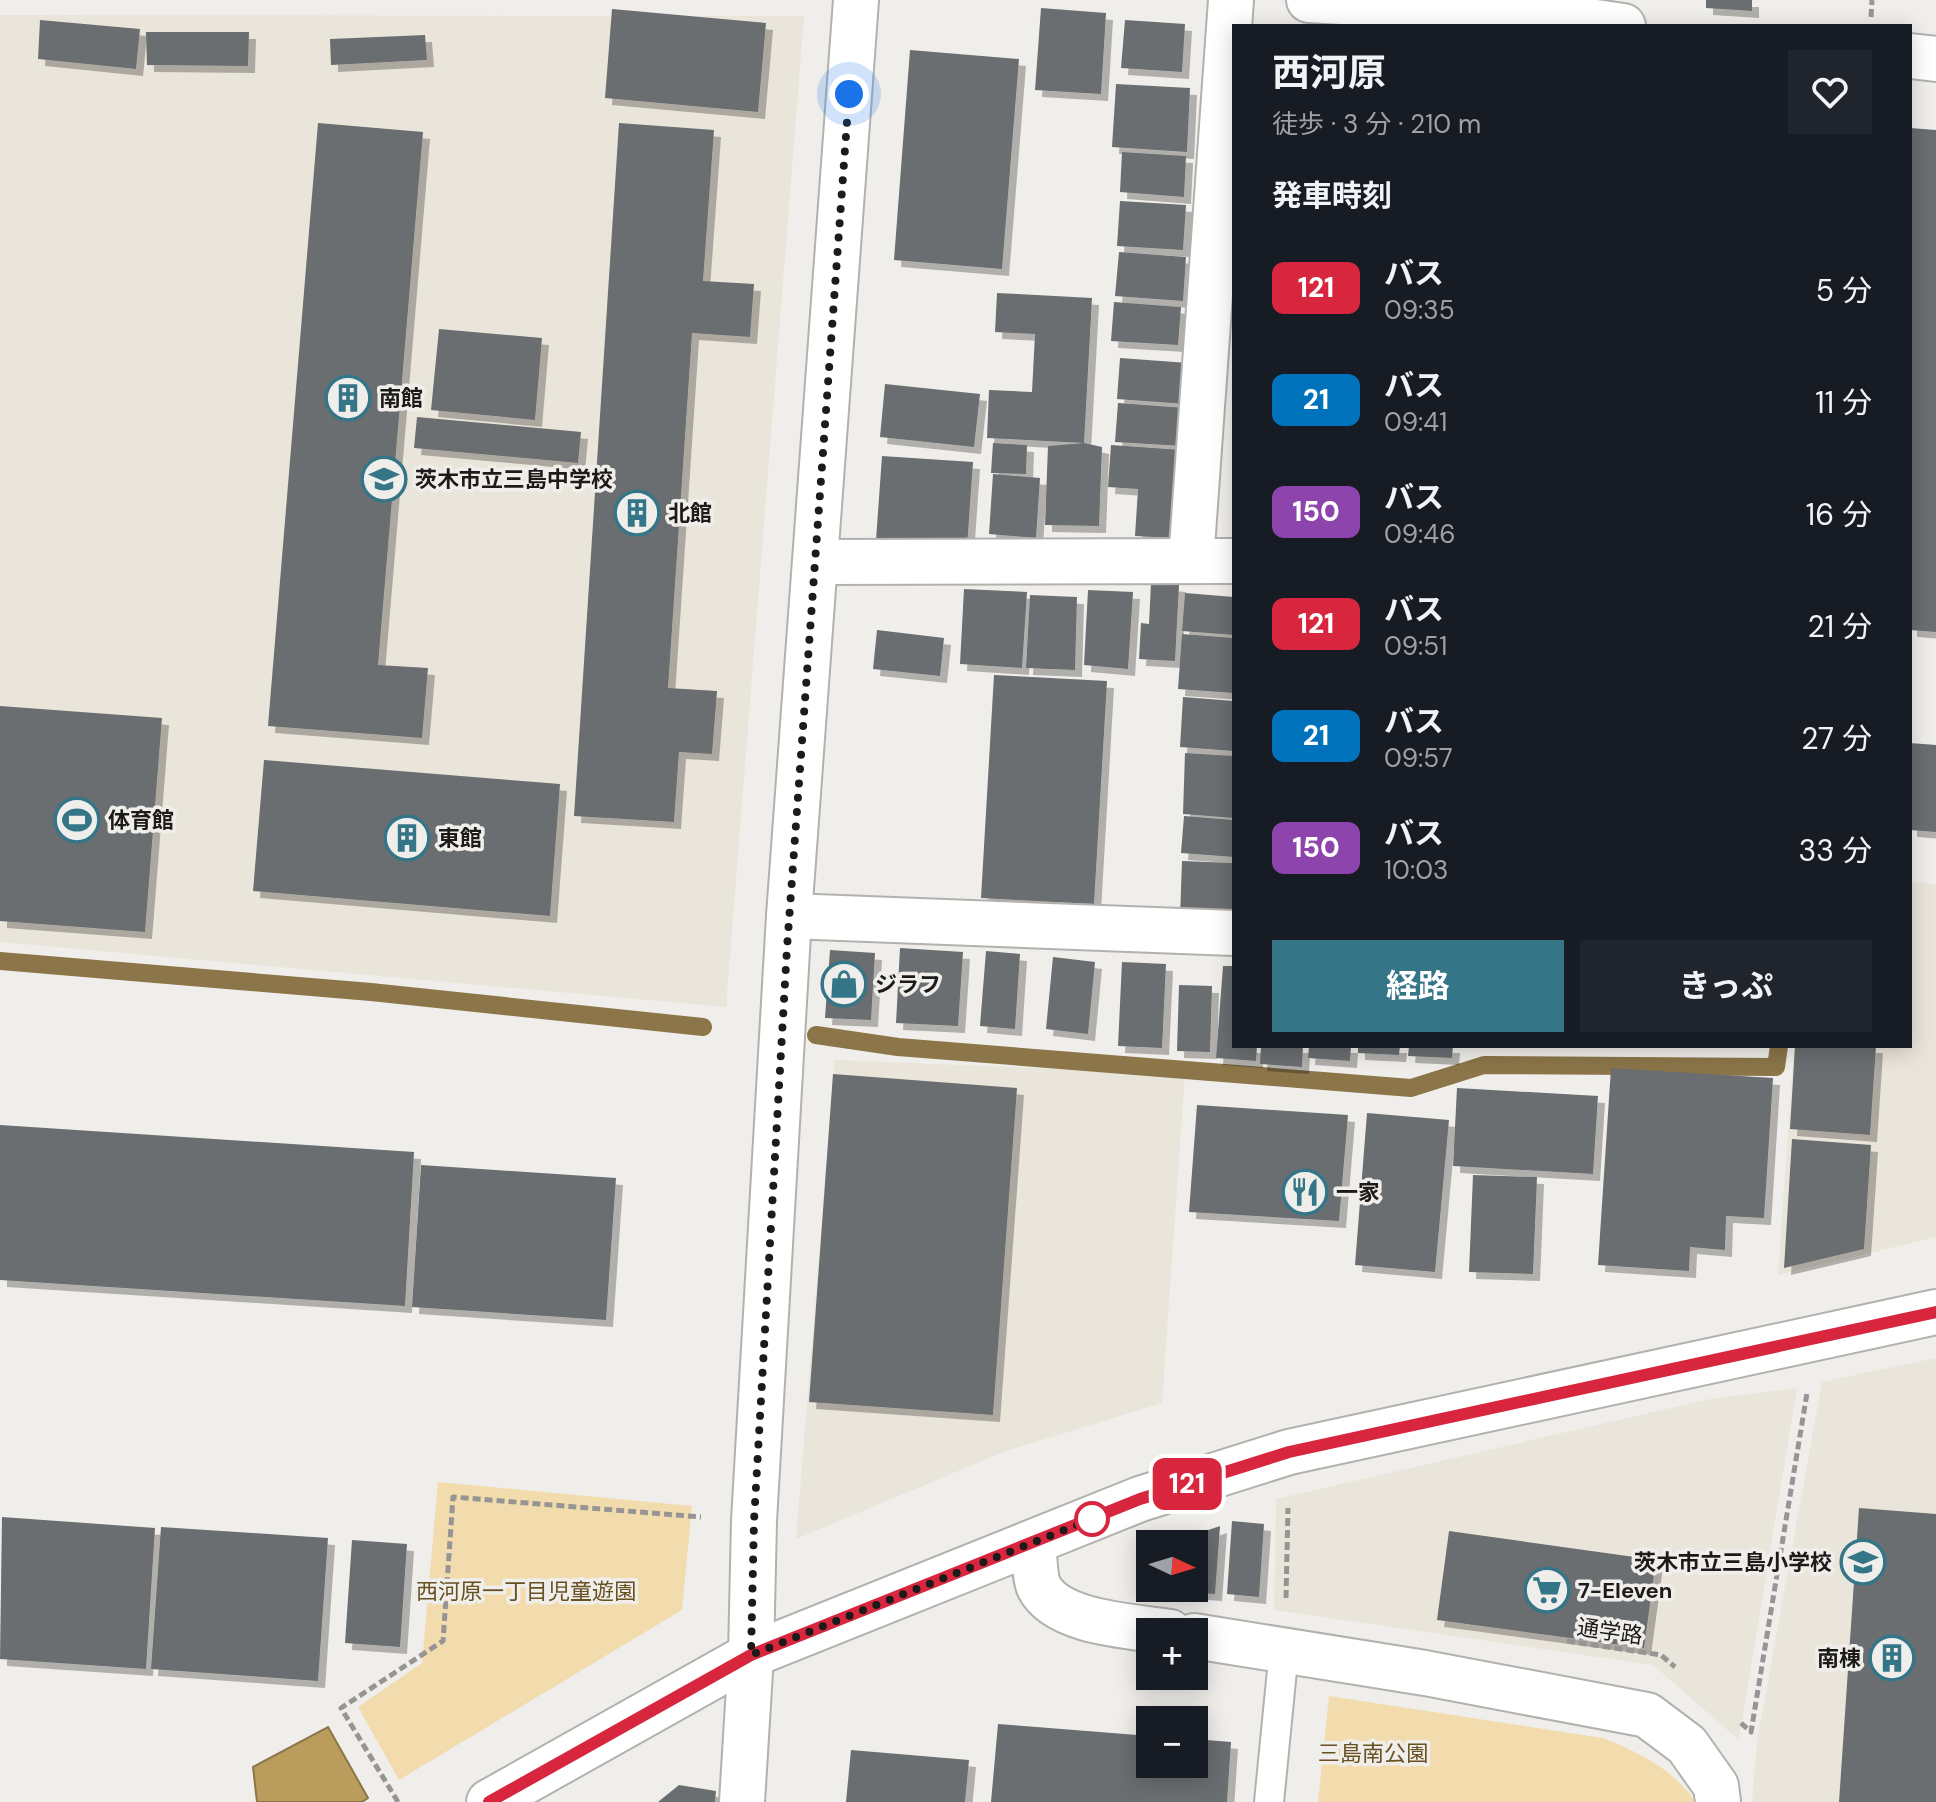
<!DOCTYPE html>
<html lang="ja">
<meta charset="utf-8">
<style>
:root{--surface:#171b24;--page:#20242c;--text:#f1f3f6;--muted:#9ea1a6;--accent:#357588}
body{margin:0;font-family:"DM Sans","Noto Sans JP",sans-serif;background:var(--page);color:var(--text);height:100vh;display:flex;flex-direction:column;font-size:30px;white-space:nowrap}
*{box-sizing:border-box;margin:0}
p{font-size:26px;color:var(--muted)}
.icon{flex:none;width:44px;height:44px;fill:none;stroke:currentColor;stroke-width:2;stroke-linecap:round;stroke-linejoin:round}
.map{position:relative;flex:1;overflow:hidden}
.drawer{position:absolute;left:1232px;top:24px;width:680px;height:1024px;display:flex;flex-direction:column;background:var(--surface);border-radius:0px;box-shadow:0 4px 20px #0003}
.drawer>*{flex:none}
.badge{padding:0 16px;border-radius:12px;font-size:28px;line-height:52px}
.needle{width:52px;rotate:94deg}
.tools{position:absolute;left:1136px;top:1530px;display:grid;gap:16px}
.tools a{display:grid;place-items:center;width:72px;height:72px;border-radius:0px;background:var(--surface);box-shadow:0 4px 20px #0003;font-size:40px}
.you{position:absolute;width:40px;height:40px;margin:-20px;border:6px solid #fff;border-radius:50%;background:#1a73e8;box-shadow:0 0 0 12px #1a73e833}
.map>.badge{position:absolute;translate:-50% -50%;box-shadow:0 0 0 4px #fff}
h2{padding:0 40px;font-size:30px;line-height:72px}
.round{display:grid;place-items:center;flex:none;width:84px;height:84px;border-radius:0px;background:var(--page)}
.headline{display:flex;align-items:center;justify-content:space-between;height:136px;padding:0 40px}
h1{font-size:38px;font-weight:700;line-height:60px}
.primary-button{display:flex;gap:16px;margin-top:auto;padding:16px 40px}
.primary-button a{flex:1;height:92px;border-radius:0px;background:var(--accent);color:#fff;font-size:32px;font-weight:700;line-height:92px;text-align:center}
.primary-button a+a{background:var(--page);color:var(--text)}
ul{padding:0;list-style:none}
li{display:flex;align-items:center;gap:24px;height:112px;padding:0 40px}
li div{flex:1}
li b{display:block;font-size:30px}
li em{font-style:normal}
li .badge{min-width:88px;font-weight:700;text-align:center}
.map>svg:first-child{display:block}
.built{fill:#eae5da}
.green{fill:#f2dcae}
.water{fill:#ba9c5d;stroke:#8b7549;stroke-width:2}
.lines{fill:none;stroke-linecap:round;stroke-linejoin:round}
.stream{stroke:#8b7549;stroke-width:18}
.building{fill:#6a6e6f;filter:url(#shadow)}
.lane-casing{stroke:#b3b1ae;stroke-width:32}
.street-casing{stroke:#b3b1ae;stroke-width:48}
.secondary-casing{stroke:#b3b1ae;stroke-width:48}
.path{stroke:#979593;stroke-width:5;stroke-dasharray:8 4;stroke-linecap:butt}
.lane{stroke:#fff;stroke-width:28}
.street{stroke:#fff;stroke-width:44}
.secondary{stroke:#fff;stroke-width:44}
.line-casing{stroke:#fff;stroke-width:18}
.line{stroke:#d7263d;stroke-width:12}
.walk{stroke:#1c1b1a;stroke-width:8;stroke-dasharray:0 14.4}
.stop-dot{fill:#fff;stroke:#d7263d;stroke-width:4}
.labels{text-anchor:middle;stroke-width:7;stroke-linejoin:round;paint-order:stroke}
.poi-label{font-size:22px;font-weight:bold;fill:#1c1b1a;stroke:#f0eeeb;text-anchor:start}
.park-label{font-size:22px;fill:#675121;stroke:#f0eeeb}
.street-label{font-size:22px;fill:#1c1b1a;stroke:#f0eeeb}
</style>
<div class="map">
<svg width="1936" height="1802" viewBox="0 0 1936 1802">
<defs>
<filter id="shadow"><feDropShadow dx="7" dy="7" stdDeviation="0" flood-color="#0004"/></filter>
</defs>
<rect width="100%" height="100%" fill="#f0eeeb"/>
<path class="built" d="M0,15L804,16L726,1007L0,942Z
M1910,882L1936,884V1237L1778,1275L1794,1046H1910Z
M835,1060L1185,1074L1162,1403L1006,1451L796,1539Z
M1936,1358V1802H1752L1757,1742L1822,1382Z
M1797,1388L1739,1740L1653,1665L1274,1610L1276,1499L1710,1399Z"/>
<path class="green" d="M438,1482L692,1506L682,1610L399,1780L358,1707L422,1663Z
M1329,1696L1603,1738C1641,1753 1671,1768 1696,1802H1318Z"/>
<path class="water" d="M328,1727L368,1798L362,1802H257L253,1767Z"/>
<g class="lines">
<path class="stream" d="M0,961L371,992L703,1027
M816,1035L898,1047L1411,1088L1484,1065L1776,1067L1779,1046"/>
</g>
<path class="building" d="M1706,0H1752V11L1706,8Z
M1041,8L1106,13L1101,94L1035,90Z
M612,9L766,23L758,112L605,98Z
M40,20L140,29L136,69L38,59Z
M1125,20L1185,24L1182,72L1121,68Z
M146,32H249L248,66L147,65Z
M425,35L427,60L331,65L330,39Z
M910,50L1019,59L1002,269L894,260Z
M1116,84L1190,88L1187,152L1112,147Z
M318,123L423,132L378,665L428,668L422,738L268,726Z
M619,123L714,130L703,281L754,284L750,337L692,333L668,688L717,691L712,754L679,752L674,822L574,816Z
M1910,128L1936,130V632L1910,630Z
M1122,152L1186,156L1184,197L1120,192Z
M1120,201L1186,205L1183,250L1117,246Z
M1119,252L1186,257L1183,301L1115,296Z
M997,293L1092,298L1084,443L987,438L989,390L1032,392L1035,334L995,332Z
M1114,302L1181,307L1178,345L1111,341Z
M439,329L542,338L535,420L431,410Z
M1120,358L1188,363L1185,404L1117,399Z
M885,384L980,394L974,447L880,437Z
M1118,403L1185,408L1182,446L1115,442Z
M417,417L581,432L578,463L414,448Z
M993,443L1027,445L1026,474L991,473Z
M1084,443L1102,447L1099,526L1045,525L1048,446Z
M1111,445L1182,450L1175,538L1135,536L1138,489L1108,487Z
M882,456L973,462L967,547L876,540Z
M993,474L1040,478L1036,538L989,534Z
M1151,583L1179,585L1175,661L1139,659L1141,623L1149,624Z
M964,589L1027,592L1022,668L960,664Z
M1088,590L1133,592L1128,669L1084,665Z
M1185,593L1234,597V635L1182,631Z
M1030,595L1077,597L1075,670L1026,668Z
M877,630L944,638L940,676L873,669Z
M1182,634L1234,638V693L1178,689Z
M994,675L1107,681L1094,904L981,898Z
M1183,697L1234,701V751L1180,747Z
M0,706L162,718L145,932L0,921Z
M1910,743L1936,745V832L1910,830Z
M1185,753L1234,756V818L1183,814Z
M264,760L560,784L550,916L253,891Z
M1184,816L1234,820V857L1181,853Z
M1182,861L1234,863V920L1180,918Z
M900,948L963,952L958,1026L896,1023Z
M830,950L875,953L871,1020L825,1018Z
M986,951L1020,954L1015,1029L980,1026Z
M1053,957L1095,962L1088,1034L1046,1029Z
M1122,962L1166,964L1162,1048L1118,1046Z
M1223,966H1234V1046H1257L1256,1061L1216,1058Z
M1179,985L1212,986L1210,1052L1177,1051Z
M1261,1046H1303L1302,1067L1260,1064Z
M1309,1046H1351L1350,1061L1308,1058Z
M1358,1046H1400L1399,1055L1358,1053Z
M1409,1046H1453L1452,1058L1408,1056Z
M1795,1046H1876L1870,1135L1790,1129Z
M1611,1068L1773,1078L1764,1218L1726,1216L1725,1250L1690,1247L1689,1271L1598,1265Z
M833,1074L1017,1088L993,1415L809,1402Z
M1457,1088L1598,1096L1593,1174L1453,1166Z
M1197,1105L1348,1115L1339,1221L1189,1212Z
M1367,1113L1449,1120L1435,1272L1355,1265Z
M0,1125L414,1152L405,1306L0,1280Z
M1792,1139L1871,1145L1864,1249L1784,1268Z
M421,1165L616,1178L606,1320L412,1307Z
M1473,1175L1537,1177L1533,1274L1469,1272Z
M1859,1508L1936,1514V1802H1839Z
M2,1517L155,1528L146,1669L0,1659Z
M1232,1521L1264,1524L1259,1597L1227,1594Z
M1220,1526L1215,1594L1184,1592V1588H1194V1544H1187L1188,1537Z
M161,1527L328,1538L318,1681L151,1669Z
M1449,1531L1656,1560L1644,1648L1437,1620Z
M352,1540L407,1544L400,1647L345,1643Z
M1150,1546V1588H1176V1593L1142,1591L1144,1547Z
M998,1724L1150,1736V1764H1194V1739L1231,1742L1227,1802H991Z
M851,1750L969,1760L965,1802H846Z
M679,1785L716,1791L715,1802H658Z"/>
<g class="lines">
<g class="lane-casing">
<path id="lane" d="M1269,1802L1284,1650"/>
</g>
<g class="street-casing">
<path id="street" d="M1309,0L1540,14L1623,26
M1910,56L1936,59
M1191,561L1231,0
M816,562L1234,561
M789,916L1234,933
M742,1802L751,1655"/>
</g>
<g class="secondary-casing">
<path id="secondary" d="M1033,1544C1035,1556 1034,1576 1039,1587C1058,1624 1134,1626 1170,1632
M1194,1636L1425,1673L1647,1715L1687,1745L1716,1786L1718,1802
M751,1655L754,1521L789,916L856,0
M489,1802L751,1655L1140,1499L1289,1452L1936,1312"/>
</g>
<path class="path" d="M1871,17L1872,0
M1286,1598L1288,1508
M1567,1641L1661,1655L1675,1667
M1741,1723L1751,1732L1807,1393
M398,1802L341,1708L443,1641L453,1497L701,1517"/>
<use href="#lane" class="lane"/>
<use href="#street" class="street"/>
<use href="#secondary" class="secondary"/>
</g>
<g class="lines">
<g class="line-casing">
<path id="line" d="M489,1802L751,1655L1140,1499L1289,1452L1936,1312"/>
</g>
<use href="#line" class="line"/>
<path class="walk" d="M849,94L787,948L754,1521L751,1655L1092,1519"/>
</g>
<defs>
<g id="building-ring" transform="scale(2.3)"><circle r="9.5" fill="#f0eeeb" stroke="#357588" stroke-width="1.5"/><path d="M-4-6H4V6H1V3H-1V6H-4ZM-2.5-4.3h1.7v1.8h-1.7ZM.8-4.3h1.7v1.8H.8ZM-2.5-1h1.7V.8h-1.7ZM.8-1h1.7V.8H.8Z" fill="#357588"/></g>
<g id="school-ring" transform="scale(2.3)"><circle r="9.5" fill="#f0eeeb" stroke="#357588" stroke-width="1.5"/><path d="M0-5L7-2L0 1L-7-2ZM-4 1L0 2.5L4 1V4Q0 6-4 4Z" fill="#357588"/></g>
<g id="stadium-ring" transform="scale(2.3)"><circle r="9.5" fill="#f0eeeb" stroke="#357588" stroke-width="1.5"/><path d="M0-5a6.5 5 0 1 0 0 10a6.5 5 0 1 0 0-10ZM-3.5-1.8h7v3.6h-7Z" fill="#357588"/></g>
<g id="shop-ring" transform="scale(2.3)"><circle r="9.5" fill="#f0eeeb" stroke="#357588" stroke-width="1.5"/><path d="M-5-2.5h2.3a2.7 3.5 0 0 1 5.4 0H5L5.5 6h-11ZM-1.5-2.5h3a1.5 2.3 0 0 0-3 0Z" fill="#357588"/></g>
<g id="restaurant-ring" transform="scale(2.3)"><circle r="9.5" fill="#f0eeeb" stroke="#357588" stroke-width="1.5"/><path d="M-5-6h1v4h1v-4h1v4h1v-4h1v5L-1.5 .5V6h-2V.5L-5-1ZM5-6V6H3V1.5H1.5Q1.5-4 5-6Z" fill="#357588"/></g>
<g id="supermarket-ring" transform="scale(2.3)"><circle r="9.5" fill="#f0eeeb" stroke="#357588" stroke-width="1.5"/><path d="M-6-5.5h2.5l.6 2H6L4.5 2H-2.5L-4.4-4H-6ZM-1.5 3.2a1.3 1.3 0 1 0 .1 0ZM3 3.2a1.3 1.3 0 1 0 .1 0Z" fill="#357588"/></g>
</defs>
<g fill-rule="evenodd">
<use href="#building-ring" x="348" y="398"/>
<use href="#school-ring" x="384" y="479"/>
<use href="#building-ring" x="637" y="513"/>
<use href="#stadium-ring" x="77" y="820"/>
<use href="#building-ring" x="407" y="838"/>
<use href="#shop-ring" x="844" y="984"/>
<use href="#restaurant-ring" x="1305" y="1192"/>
<use href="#school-ring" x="1863" y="1562"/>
<use href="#supermarket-ring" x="1547" y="1590"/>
<use href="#building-ring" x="1892" y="1658"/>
</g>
<circle class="stop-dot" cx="1092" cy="1519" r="16"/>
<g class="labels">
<g class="poi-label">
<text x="379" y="406">南館</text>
<text x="415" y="487">茨木市立三島中学校</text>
<text x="668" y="521">北館</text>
<text x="108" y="828">体育館</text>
<text x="438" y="846">東館</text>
<text x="875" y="992">ジラフ</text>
<text x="1336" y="1200">一家</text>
<text x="1832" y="1570" text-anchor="end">茨木市立三島小学校</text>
<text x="1578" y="1598">7-Eleven</text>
<text x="1861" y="1666" text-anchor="end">南棟</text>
</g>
<g class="park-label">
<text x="526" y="1599">西河原一丁目児童遊園</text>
<text x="1373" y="1761">三島南公園</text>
</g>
<g class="street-label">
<text transform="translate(1610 1631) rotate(8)" y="8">通学路</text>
</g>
</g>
</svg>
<div class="tools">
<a><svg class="needle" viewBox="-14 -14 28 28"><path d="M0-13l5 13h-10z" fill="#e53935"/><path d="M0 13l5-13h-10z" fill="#9ea1a6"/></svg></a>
<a>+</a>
<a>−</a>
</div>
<div class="you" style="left:849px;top:94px"></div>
<b class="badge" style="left:1187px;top:1484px;background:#d7263d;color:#fff">121</b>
<section class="drawer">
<div class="headline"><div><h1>西河原</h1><p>徒歩 · 3 分 · 210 m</p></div><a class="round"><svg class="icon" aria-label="heart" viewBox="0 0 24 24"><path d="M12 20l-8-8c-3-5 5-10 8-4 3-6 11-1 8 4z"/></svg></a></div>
<h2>発車時刻</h2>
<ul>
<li><span class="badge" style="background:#d7263d;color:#fff">121</span><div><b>バス</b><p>09:35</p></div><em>5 分</em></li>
<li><span class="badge" style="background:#0072bc;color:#fff">21</span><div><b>バス</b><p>09:41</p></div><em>11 分</em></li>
<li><span class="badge" style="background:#8e44ad;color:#fff">150</span><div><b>バス</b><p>09:46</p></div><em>16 分</em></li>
<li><span class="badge" style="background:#d7263d;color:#fff">121</span><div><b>バス</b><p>09:51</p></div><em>21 分</em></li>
<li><span class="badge" style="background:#0072bc;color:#fff">21</span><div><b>バス</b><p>09:57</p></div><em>27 分</em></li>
<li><span class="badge" style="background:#8e44ad;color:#fff">150</span><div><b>バス</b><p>10:03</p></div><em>33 分</em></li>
</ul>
<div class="primary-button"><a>経路</a><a>きっぷ</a></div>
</section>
</div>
